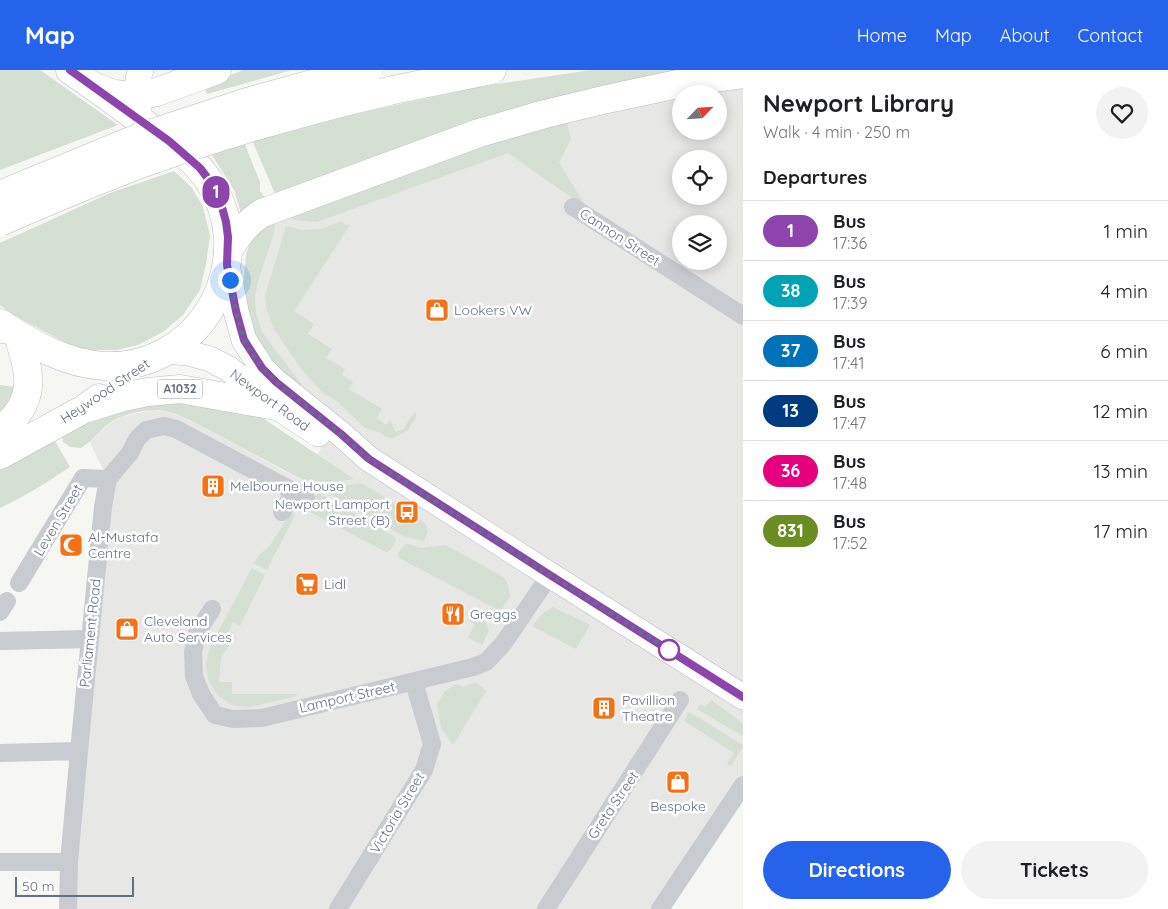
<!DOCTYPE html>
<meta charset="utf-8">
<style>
:root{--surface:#fff;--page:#f2f2f2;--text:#202124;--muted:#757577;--line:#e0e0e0;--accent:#2563eb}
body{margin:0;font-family:Quicksand,sans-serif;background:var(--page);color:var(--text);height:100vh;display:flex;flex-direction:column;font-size:19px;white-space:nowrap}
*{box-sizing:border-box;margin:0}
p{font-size:16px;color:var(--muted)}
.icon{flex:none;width:28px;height:28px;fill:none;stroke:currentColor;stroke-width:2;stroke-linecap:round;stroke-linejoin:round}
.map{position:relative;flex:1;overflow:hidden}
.drawer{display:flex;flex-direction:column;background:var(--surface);width:425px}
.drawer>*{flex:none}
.badge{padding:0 10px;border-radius:16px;font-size:18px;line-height:32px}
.needle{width:32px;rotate:65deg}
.tools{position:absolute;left:672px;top:15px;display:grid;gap:10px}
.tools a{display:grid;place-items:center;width:55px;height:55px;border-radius:50%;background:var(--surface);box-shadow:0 2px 12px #0003;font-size:25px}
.scale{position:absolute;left:15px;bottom:12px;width:119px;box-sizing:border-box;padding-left:5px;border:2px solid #627087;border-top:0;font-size:14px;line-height:18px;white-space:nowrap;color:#627087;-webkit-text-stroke:4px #fff;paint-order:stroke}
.you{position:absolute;width:25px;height:25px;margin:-12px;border:4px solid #fff;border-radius:50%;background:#1a73e8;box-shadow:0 0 0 8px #1a73e833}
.map>.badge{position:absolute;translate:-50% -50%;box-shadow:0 0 0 2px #fff}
h2{padding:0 20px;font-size:19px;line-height:45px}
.round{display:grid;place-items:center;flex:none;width:52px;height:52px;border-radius:26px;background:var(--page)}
.headline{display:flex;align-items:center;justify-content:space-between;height:85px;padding:0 20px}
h1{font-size:24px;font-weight:700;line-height:38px}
.action{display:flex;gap:10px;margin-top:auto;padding:10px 20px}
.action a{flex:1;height:58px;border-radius:30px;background:var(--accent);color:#fff;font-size:20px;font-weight:700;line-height:58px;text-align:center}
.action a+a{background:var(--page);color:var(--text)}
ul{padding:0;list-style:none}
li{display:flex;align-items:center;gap:15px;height:60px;padding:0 20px;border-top:1px solid var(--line)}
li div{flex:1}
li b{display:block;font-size:19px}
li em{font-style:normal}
li .badge{min-width:55px;font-weight:700;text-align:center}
header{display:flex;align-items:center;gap:30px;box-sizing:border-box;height:70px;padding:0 25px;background:var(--accent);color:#fff}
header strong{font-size:24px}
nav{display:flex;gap:28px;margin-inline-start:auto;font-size:18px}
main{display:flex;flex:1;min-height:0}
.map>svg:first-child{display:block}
.built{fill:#e7e7e6;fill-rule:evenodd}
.green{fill:#d6dfd3}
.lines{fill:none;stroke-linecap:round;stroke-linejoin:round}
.secondary-casing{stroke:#babec4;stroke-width:26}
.primary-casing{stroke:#bbbec2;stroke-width:29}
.highway-casing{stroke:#babcc0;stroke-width:29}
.street{stroke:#c8cbcf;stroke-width:18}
.secondary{stroke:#fff;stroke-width:25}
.primary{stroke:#fff;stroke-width:28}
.highway{stroke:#fff;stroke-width:28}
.highway-bridge-casing{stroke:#babcc0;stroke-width:29;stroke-linecap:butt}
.highway-bridge{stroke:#fff;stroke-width:28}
.line-casing{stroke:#fff;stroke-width:11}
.line{stroke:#8e44ad;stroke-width:8}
.walk{stroke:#627087;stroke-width:5;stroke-dasharray:0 9}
.stop-dot{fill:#fff;stroke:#8e44ad;stroke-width:2.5}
.labels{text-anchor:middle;stroke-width:5;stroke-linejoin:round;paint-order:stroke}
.shield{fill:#fff;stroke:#919bab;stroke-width:1}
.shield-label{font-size:12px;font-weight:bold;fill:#627087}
.street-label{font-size:14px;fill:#627087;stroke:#fff}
.poi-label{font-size:14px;fill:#627087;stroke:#fff;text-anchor:start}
</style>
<header>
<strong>Map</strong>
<nav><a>Home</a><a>Map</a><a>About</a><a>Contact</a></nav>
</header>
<main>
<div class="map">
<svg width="743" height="839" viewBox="0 0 743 839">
<rect width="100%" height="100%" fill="#f6f7f3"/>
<path class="built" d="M743,17V715L663,839H68L108,410L90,372L110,353L121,347L152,340L169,342L188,349L301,410L329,366L258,279L246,186L261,154L566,50L681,26V61H719V24H692ZM681,89H719V126H681ZM681,154H719V191H681Z"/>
<path class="green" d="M0,0H40L118,55L0,100Z
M243,0H292L207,24L204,16Z
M591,0H716L276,126L252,70L330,49L484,16Z
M566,50L571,69L559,93L584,133L582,135L508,83L317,152L294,150L286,144L463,81Z
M244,72L260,112V121L267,130L241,143L234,120L212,85Z
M174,101L192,118L203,137L210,166L206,194L200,220L183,245L163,262L138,275L117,280H92L72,276L13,245L0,235V173L110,123Z
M273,149L275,155L273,166L258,211L255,228L256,243L262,262L301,314L298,317L258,279L242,228L246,186L251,168Z
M342,151L345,155H350L294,241L314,254L308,264L332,279L326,288L345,299L342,305L353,312L349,319L382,339L377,348L386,355L390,350L396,362L404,359L408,351L416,341V347L408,360L393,368L386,367L381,363L365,358L338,332L323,323L302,300L274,259L266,238L265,226L286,156L301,160L322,159Z
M0,315L15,317L11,330L0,341Z
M176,328L255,343L354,409L314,416L188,349C182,347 175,343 169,342C151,337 123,343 108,354C99,362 92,371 81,378L70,377L63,372L62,365L105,344Z
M55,371L70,397C48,412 25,426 0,438V400Z
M362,413L425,453L428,461L424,471L403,466L321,419Z
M317,422L395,467C396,473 392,480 387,482L384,481L308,441Z
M291,442L295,445L267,500L254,494L260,484L269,477Z
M406,473L420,478L446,475L505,508L509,519L510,527L500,541L399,488L398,483Z
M252,498L265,505L240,556L233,552L225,569L229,576L221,587L219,612H232V624H296L297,626L250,637L232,635L218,626L208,610L206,593L210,577Z
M478,537L482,540L489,561L482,575L468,568L475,554L470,551Z
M553,537L590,555L576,579L532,556L543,543Z
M476,612L486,621L453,675L441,658L437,635L444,622L456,614L463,617Z
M711,630L741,652L743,654V666L697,639L701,634L705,637Z
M689,642L743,675V677L731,696L727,694L734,683L684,651Z"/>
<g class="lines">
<g class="secondary-casing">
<path id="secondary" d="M139,44C137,30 135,14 141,0
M227,195L236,241L244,270L262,298L276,312L341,364L369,389L550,505L743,627
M166,281L188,283L210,289L229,299L276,336L318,364"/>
</g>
<g class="primary-casing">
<path id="primary" d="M0,253C30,273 66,294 104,296C201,300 261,191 209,111C194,87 166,70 144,53C119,35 95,17 70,0
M84,339L123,327L148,322L180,319L276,336
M0,361C37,332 32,304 17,264
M0,385L84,339L99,328"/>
</g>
<g class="highway-casing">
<path id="highway" d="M95,17L114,24L137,26L157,22L217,0
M393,20L492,0
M228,181C238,165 246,153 262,143L479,63L545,44L607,29L692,11L743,4
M0,259H10"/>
</g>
<path class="street" d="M573,137L743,246
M282,442L294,422
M19,513L83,408L108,409
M212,539L197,563L193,582L194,606L201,624L215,645L233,649L262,648L473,597L486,592L503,574L550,505
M0,542L7,531
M0,571L90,569
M0,683L79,681
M0,792H69
M68,839L69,792L79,681L103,437L108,409L130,383L137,369L146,360L164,356L176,359L306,428
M338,839L424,700L432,674L414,612
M546,839L680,630
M660,839L743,715"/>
<use href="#secondary" class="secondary"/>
<use href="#primary" class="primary"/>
<use href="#highway" class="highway"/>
<g class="highway-bridge-casing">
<path id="highway-bridge" d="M0,125L143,66L247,32L323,11L367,0
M0,152C46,132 93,112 141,94C223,64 308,40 393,20"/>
</g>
<use href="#highway-bridge" class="highway-bridge"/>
</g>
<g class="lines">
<g class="line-casing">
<path id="line" d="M70,0L169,71L200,98L209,110L216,122L222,137L226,152L228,167L227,195L236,241L244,270L262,298L276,312L341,364L369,389L550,505L743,627"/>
</g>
<use href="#line" class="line"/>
<path class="walk" d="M230,210L236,241L244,270L262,298L276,312L341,364L369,389L550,505L674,583L669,580"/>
</g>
<defs>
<g id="shop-square" transform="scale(1.25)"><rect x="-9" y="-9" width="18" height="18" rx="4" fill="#f47215" stroke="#fff"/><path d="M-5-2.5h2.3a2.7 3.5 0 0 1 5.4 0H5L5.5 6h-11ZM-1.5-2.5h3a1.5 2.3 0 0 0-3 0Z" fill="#fff"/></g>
<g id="building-square" transform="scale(1.25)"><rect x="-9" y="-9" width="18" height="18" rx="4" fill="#f47215" stroke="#fff"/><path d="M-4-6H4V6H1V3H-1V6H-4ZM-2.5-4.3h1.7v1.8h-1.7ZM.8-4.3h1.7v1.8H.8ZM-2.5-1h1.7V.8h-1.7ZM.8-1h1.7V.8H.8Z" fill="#fff"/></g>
<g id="bus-square" transform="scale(1.25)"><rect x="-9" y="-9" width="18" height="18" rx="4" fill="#f47215" stroke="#fff"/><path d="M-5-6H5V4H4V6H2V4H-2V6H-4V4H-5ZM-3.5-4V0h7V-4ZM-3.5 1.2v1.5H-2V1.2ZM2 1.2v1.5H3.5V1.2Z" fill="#fff"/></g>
<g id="mosque-square" transform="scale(1.25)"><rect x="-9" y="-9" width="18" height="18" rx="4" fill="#f47215" stroke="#fff"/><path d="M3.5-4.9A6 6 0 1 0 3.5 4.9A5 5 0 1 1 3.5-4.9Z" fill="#fff"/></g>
<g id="supermarket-square" transform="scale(1.25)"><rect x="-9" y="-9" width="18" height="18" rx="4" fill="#f47215" stroke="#fff"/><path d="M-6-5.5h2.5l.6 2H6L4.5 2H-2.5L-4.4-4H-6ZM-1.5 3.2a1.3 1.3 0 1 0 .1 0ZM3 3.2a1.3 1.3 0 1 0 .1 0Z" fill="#fff"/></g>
<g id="restaurant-square" transform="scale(1.25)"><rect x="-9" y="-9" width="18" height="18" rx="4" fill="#f47215" stroke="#fff"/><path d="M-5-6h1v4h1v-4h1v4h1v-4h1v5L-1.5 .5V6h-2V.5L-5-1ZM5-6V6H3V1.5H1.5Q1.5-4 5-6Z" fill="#fff"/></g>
</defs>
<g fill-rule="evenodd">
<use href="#shop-square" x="437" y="240"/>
<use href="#building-square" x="213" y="416"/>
<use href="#bus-square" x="407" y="442"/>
<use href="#mosque-square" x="71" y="475"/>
<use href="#supermarket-square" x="307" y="514"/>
<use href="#restaurant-square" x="453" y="544"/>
<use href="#shop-square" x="127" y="559"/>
<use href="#building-square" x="604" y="638"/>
<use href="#shop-square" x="678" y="712"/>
</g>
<circle class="stop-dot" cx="669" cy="580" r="10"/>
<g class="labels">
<rect class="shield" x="157.5" y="309.5" width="45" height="19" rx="4"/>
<g class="shield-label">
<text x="180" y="323">A1032</text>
</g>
<g class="street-label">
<text transform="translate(620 167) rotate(33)" y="5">Cannon Street</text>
<text transform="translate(105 321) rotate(-34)" y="5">Heywood Street</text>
<text transform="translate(270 330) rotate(36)" y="5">Newport Road</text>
<text transform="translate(58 450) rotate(-59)" y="5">Leven Street</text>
<text transform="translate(90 563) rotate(-84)" y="5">Parliament Road</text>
<text transform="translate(347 627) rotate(-13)" y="5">Lamport Street</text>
<text transform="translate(613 735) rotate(-56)" y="5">Greta Street</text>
<text transform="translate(397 743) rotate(-59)" y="5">Victoria Street</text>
</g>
<g class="poi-label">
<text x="454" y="245">Lookers VW</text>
<text x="230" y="421">Melbourne House</text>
<text x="390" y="439" text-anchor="end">Newport Lamport<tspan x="390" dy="16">Street (B)</tspan></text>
<text x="88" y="472">Al-Mustafa<tspan x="88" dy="16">Centre</tspan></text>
<text x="324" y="519">Lidl</text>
<text x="470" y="549">Greggs</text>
<text x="144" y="556">Cleveland<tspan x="144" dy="16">Auto Services</tspan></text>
<text x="622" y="635">Pavillion<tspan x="622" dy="16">Theatre</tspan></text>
<text x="678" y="741" text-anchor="middle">Bespoke</text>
</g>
</g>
</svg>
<div class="tools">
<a><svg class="needle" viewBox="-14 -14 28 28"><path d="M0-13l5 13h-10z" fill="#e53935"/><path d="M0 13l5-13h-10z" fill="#757577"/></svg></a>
<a><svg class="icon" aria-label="locate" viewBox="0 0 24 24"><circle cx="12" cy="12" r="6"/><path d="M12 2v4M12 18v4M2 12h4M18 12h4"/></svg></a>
<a><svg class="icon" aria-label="layers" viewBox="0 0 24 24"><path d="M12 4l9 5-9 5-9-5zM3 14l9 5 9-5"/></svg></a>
</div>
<div class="scale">50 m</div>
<div class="you" style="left:230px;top:210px"></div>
<b class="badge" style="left:216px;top:122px;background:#8e44ad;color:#fff">1</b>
</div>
<section class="drawer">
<div class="headline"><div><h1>Newport Library</h1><p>Walk · 4 min · 250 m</p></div><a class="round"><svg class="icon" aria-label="heart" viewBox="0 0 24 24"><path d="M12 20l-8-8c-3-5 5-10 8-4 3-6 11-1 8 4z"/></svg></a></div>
<h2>Departures</h2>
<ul>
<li><span class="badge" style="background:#8e44ad;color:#fff">1</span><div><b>Bus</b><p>17:36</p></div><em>1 min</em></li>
<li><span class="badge" style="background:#00a3b4;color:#fff">38</span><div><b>Bus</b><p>17:39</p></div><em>4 min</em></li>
<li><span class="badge" style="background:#0072bc;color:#fff">37</span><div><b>Bus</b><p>17:41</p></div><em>6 min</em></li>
<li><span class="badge" style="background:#003b80;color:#fff">13</span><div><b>Bus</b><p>17:47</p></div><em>12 min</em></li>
<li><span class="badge" style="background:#e6007e;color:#fff">36</span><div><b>Bus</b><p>17:48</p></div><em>13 min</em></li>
<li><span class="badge" style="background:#6b8e23;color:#fff">831</span><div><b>Bus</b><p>17:52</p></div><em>17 min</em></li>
</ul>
<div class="action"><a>Directions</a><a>Tickets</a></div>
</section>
</main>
